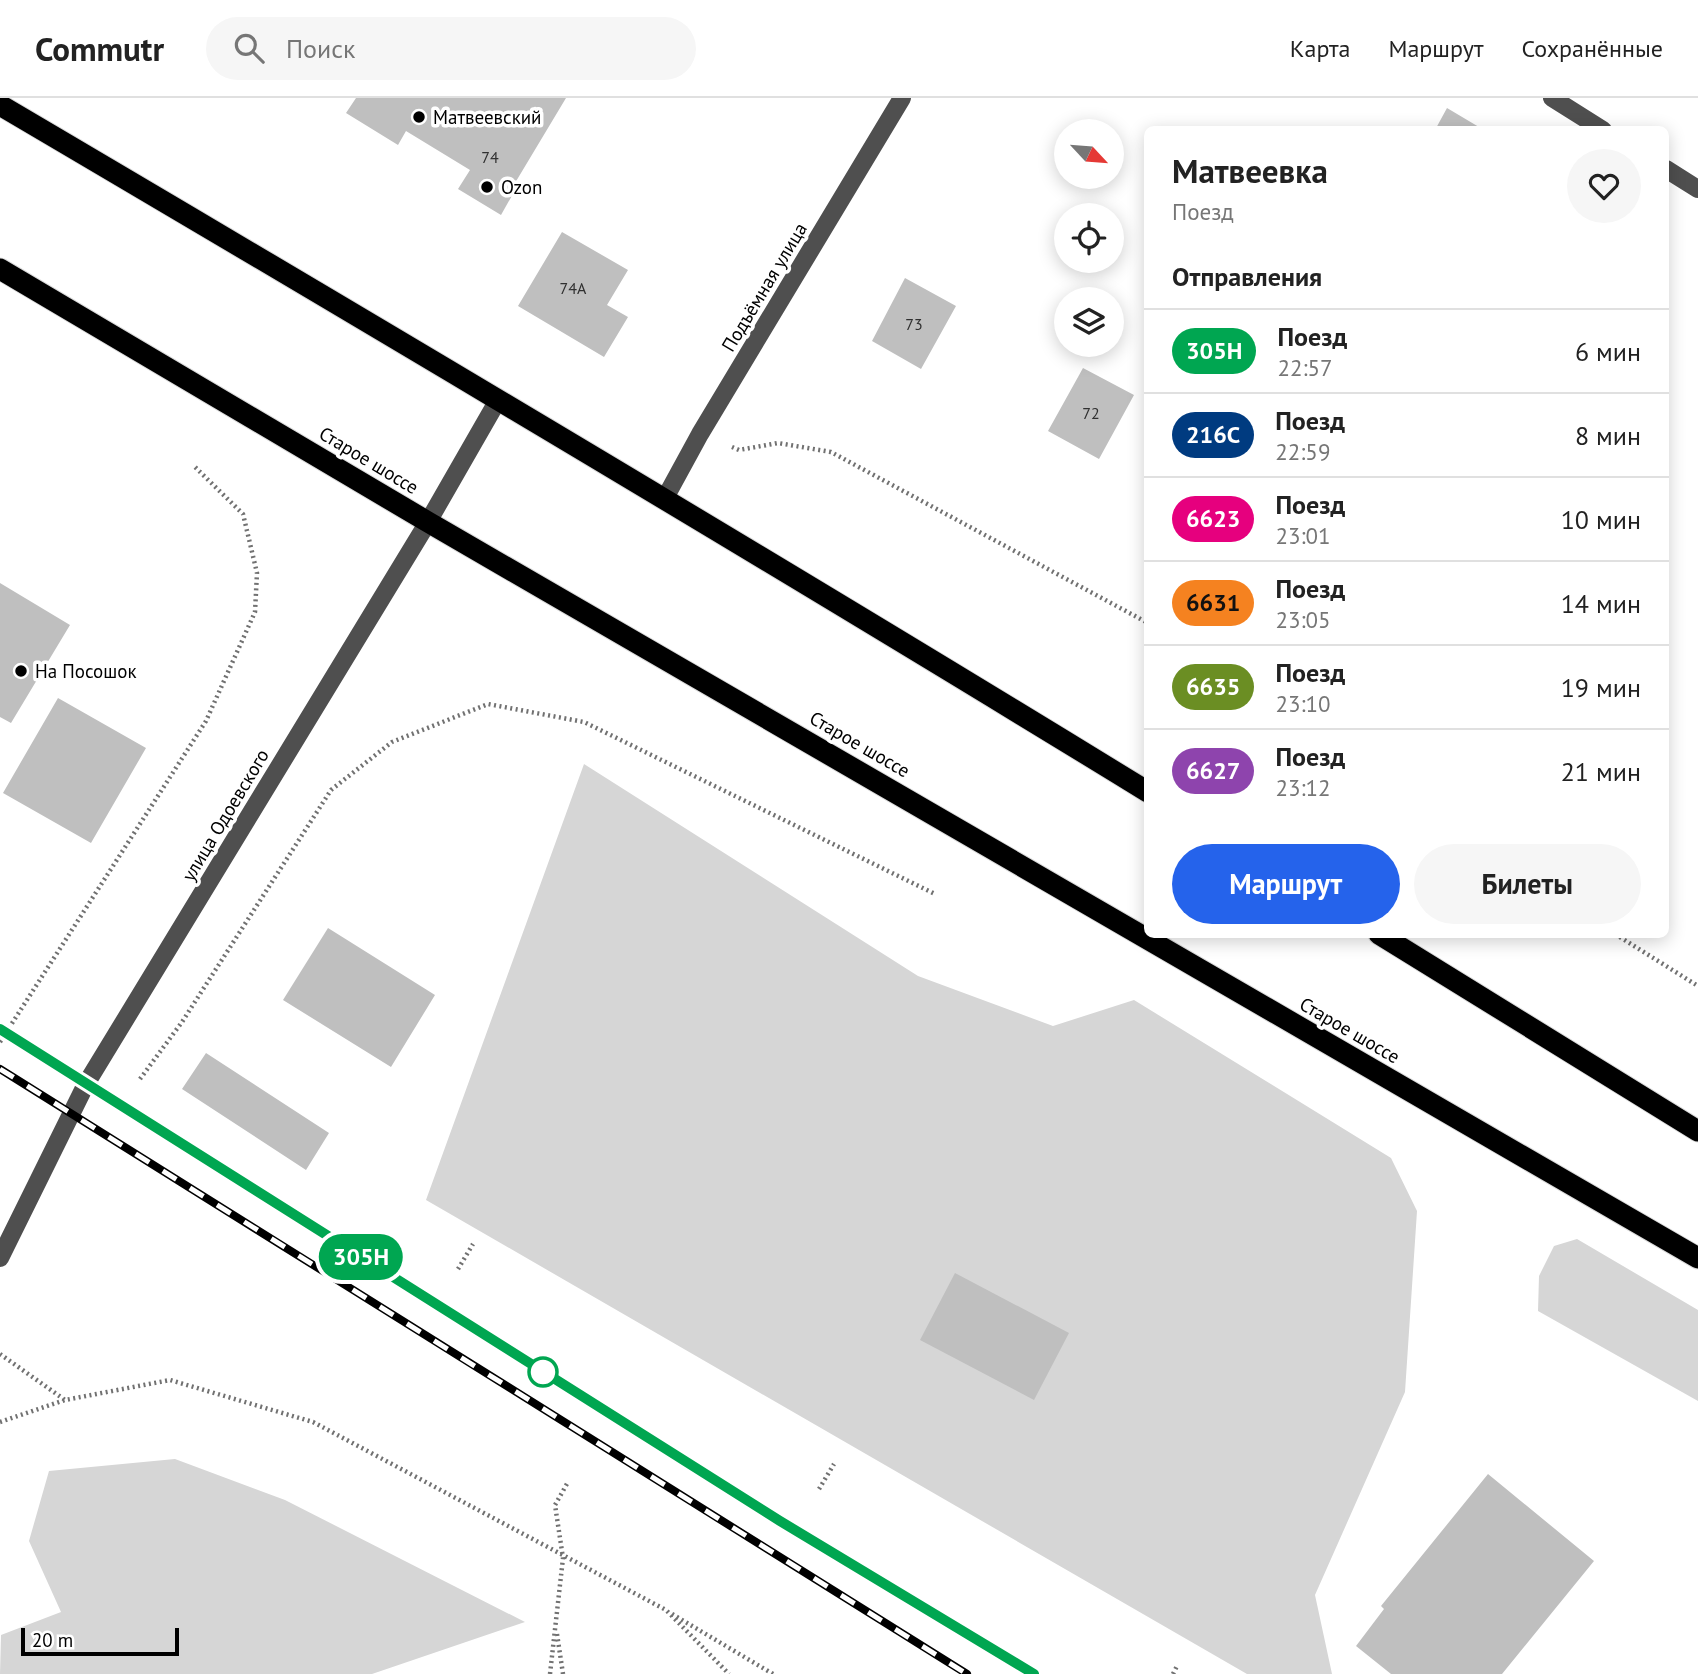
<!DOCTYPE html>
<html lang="ru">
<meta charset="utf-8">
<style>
:root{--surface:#fff;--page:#f6f6f6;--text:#222;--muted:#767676;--line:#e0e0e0;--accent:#2563eb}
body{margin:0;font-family:"PT Sans",sans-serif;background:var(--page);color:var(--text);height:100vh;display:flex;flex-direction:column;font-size:26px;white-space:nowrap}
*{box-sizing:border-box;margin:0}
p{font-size:23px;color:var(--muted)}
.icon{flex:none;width:38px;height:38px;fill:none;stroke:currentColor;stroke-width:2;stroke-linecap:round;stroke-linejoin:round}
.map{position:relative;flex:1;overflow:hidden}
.side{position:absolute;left:1144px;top:28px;width:525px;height:812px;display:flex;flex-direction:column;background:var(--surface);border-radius:10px;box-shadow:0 4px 18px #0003}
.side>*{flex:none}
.badge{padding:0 14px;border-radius:23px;font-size:24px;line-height:46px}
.needle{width:46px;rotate:116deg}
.buttons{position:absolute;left:1054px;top:21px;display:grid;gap:14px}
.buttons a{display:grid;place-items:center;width:70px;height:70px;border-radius:50%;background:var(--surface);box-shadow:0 4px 18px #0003;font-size:35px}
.scale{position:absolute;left:21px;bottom:18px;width:158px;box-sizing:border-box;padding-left:7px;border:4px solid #000;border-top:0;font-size:19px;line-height:24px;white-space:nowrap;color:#000;-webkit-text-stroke:5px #fff;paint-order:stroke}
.map>.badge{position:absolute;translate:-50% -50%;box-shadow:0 0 0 4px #fff}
h2{padding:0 28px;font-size:26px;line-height:63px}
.round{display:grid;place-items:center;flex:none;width:74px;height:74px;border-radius:37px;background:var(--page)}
.summary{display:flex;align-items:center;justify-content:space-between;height:119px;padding:0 28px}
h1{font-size:33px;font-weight:800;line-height:52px}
.primary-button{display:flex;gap:14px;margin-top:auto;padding:14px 28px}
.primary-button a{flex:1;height:80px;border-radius:42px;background:var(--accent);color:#fff;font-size:28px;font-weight:800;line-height:80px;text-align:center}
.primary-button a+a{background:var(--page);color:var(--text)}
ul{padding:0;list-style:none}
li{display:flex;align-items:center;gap:21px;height:84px;padding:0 28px;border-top:2px solid var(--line)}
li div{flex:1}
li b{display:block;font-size:26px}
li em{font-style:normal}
li .badge{min-width:77px;font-weight:700;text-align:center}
header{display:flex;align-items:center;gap:42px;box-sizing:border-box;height:98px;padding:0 35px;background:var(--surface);border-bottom:2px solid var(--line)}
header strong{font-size:33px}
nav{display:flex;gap:38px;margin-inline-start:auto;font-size:24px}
.search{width:490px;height:63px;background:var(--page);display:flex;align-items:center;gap:18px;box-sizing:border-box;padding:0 24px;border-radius:38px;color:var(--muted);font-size:26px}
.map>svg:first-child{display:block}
.green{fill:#d6d6d6}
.building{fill:#bfbfbf}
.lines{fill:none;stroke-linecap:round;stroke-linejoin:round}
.highway-casing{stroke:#dbdbdb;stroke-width:23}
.path{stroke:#717171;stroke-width:4.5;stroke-dasharray:2 3.5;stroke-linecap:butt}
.minor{stroke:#4f4f4f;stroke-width:18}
.highway{stroke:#000;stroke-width:21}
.rail-casing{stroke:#000;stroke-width:8}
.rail{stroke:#fff;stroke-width:5;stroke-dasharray:16;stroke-linecap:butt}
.line-casing{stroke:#fff;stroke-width:16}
.line{stroke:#00a651;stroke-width:10}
.poi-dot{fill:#000;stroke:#fff;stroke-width:2.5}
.stop-dot{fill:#fff;stroke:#00a651;stroke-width:3.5}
.labels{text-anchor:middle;stroke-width:7;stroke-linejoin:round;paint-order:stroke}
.number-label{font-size:16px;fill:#303030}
.poi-label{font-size:19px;fill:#000;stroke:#fff;text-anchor:start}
.street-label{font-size:19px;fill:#000;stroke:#fff}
</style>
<header>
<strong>Commutr</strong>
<div class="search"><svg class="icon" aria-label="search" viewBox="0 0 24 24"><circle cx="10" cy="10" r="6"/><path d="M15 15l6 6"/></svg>Поиск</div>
<nav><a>Карта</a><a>Маршрут</a><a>Сохранённые</a></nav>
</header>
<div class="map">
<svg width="1698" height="1576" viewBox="0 0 1698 1576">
<rect width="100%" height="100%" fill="#fff"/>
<path class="green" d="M584,666L918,878L1053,928L1134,902L1391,1060L1417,1113L1405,1294L1315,1497L1332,1576H1247L426,1102Z
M1577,1141L1698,1212V1303L1538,1213L1539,1178L1554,1148Z
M175,1361L285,1402L525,1524L372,1576H0L1,1537L61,1514L29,1443L49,1373Z"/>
<path class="building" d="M356,0H566L515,85L518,87L501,117L458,91L470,72L406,33L398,47L346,15Z
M1447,10L1484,32H1435Z
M562,134L628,172L607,207L628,219L604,259L518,208Z
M905,180L956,208L921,271L872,243Z
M1083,270L1134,297L1099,361L1048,333Z
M0,485L70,527L11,625L0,619Z
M58,600L146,650L91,745L3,695Z
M328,830L435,897L391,969L283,902Z
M206,955L329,1035L306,1072L182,991Z
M955,1175L1069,1235L1034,1302L920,1242Z
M1488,1376L1594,1463L1502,1576H1391L1356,1548L1384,1511L1381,1508Z"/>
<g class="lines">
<g class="highway-casing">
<path id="highway" d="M0,7C384,233 768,461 1148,694
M0,171L428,424L1698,1160
M1379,836L1698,1033"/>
</g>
<path class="path" d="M732,349L739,352L778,345L831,354L1148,525
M1615,836L1698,888
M0,944L206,623L255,514L257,475L243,416L195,369
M140,981L182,924L331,692L392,644L488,606L584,624L935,796
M458,1171L473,1146
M0,1256L65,1302
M0,1324L65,1302L170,1282L313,1324L666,1512L729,1576
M819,1391L834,1366
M672,1516L773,1576
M557,1536L563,1576
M550,1576L563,1460L555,1407L568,1384
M1173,1576L1177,1568"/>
<path class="minor" d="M1552,0L1603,32
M1666,71L1698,91
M664,402L700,336L902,0
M0,1160L86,986L428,424L498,302"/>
<use href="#highway" class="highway"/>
<g class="rail-casing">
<path id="rail" d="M0,931L780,1423L1034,1576
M0,971L967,1576"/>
</g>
<use href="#rail" class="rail"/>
</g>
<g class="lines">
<g class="line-casing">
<path id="line" d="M0,931L780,1423L1034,1576"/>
</g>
<use href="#line" class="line"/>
</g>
<g class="poi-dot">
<circle cx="419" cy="19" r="7"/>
<circle cx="487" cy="89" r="7"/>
<circle cx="21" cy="573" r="7"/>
</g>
<circle class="stop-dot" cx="543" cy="1274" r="14"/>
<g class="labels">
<g class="number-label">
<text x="490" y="65">74</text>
<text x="573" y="196">74А</text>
<text x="914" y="232">73</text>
<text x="1091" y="321">72</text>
</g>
<g class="poi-label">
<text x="433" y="26">Матвеевский</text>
<text x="501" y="96">Ozon</text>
<text x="35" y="580">На Посошок</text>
</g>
<g class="street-label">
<text transform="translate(764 189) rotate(-59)" y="7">Подъёмная улица</text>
<text transform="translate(369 362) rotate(31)" y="7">Старое шоссе</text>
<text transform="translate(860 646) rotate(30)" y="7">Старое шоссе</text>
<text transform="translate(225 717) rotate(-59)" y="7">улица Одоевского</text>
<text transform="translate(1350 932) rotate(30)" y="7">Старое шоссе</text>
</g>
</g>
</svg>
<div class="buttons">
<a><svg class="needle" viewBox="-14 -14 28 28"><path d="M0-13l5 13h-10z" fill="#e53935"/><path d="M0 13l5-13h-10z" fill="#767676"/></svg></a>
<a><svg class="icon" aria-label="locate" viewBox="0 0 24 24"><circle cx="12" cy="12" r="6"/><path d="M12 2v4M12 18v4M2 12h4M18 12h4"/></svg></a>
<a><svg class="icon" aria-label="layers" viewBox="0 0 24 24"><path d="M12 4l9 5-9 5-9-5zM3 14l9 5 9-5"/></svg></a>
</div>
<div class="scale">20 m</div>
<b class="badge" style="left:361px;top:1159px;background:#00a651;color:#fff">305Н</b>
<section class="side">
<div class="summary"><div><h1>Матвеевка</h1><p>Поезд</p></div><a class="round"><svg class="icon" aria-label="heart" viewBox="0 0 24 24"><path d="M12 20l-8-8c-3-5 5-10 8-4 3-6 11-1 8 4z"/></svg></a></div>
<h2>Отправления</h2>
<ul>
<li><span class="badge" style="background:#00a651;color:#fff">305Н</span><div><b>Поезд</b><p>22:57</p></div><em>6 мин</em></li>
<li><span class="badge" style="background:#003b80;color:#fff">216С</span><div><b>Поезд</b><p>22:59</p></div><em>8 мин</em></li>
<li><span class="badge" style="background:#e6007e;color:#fff">6623</span><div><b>Поезд</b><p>23:01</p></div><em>10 мин</em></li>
<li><span class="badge" style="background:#f58220;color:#111">6631</span><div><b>Поезд</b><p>23:05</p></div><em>14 мин</em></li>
<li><span class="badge" style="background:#6b8e23;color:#fff">6635</span><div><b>Поезд</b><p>23:10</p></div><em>19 мин</em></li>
<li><span class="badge" style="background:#8e44ad;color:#fff">6627</span><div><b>Поезд</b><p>23:12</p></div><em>21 мин</em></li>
</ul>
<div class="primary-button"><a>Маршрут</a><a>Билеты</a></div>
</section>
</div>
